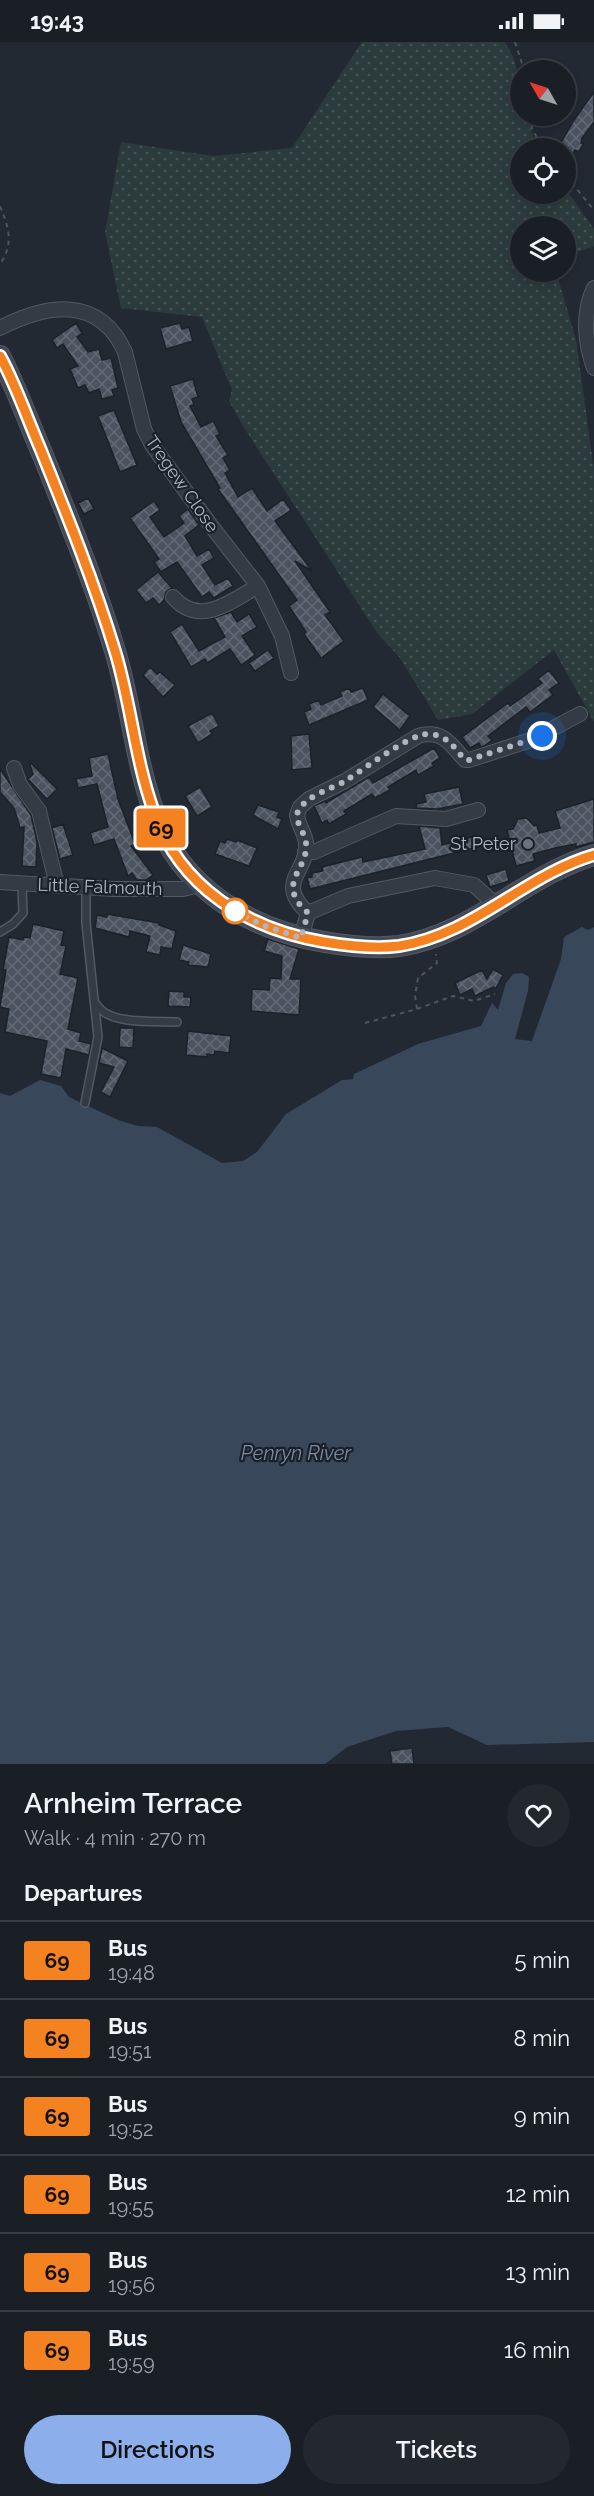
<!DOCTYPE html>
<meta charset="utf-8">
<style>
:root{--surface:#1a1f26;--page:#23272e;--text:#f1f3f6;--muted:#9fa2a7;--line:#383d43;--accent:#8caeea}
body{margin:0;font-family:Raleway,sans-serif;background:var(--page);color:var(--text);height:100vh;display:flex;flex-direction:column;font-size:22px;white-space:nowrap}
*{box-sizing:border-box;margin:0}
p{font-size:20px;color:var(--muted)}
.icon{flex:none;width:33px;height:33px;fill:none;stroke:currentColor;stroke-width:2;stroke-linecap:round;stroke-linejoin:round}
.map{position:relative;height:1722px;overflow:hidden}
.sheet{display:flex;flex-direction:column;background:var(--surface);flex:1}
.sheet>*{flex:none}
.badge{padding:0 12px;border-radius:4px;font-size:21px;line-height:39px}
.needle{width:39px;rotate:309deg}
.buttons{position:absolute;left:510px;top:18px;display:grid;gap:12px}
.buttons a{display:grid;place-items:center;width:66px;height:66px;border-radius:50%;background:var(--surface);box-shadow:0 3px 9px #0003,0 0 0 2px var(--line);font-size:30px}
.you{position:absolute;width:30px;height:30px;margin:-15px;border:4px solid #fff;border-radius:50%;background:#1a73e8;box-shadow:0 0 0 9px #1a73e833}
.map>.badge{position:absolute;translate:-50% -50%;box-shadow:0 0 0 3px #fff}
h2{padding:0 24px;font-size:22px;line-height:54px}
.round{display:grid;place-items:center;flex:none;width:63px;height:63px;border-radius:32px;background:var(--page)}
.head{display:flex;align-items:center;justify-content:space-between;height:102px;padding:0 24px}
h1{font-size:28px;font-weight:600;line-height:45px}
.action{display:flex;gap:12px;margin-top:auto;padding:12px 24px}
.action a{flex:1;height:69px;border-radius:36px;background:var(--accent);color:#111;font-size:24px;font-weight:600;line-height:69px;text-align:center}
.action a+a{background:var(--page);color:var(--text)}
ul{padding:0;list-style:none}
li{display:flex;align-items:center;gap:18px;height:78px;padding:0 24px;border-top:2px solid var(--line)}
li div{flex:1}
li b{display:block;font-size:22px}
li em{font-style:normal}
li .badge{min-width:66px;font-weight:700;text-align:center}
.status{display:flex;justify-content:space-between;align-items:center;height:42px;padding:0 30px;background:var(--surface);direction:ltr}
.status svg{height:16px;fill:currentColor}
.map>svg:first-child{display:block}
.grass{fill:url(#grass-dots)}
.water{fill:#39475b}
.building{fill:url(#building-cross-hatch);stroke:#1c222b;stroke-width:1.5}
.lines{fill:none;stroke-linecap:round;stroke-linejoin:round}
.lane-casing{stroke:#525962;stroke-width:10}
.street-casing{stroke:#525962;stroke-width:16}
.secondary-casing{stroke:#525962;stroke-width:22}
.path{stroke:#485759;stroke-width:2;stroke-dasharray:4.5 4.5;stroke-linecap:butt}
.lane{stroke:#353b44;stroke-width:7}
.street{stroke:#353b44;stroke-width:14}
.secondary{stroke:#434a57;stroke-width:20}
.line-casing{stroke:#fff;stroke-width:14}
.line{stroke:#f58220;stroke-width:9}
.walk{stroke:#afb6c1;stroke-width:6;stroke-dasharray:0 10.8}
.worship-dot{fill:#6b7280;stroke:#1a2029;stroke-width:2}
.stop-dot{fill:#fff;stroke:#f58220;stroke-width:3}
.labels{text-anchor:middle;stroke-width:4.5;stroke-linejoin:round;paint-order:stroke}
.street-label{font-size:18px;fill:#afb6c1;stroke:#1a2029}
.poi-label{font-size:18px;fill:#afb6c1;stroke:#1a2029;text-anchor:end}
.water-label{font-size:20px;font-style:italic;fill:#7b8da6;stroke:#1a2029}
</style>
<div class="status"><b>19:43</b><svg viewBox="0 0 49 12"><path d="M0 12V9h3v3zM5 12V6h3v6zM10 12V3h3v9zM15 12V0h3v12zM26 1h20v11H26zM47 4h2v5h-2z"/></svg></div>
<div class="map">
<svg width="594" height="1722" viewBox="0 0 594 1722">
<defs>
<pattern id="grass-dots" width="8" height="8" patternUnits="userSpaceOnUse" patternTransform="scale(1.5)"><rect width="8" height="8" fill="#2b3b3b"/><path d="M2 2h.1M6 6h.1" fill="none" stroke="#475556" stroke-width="1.8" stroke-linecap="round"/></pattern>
<pattern id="building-cross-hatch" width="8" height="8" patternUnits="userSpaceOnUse" patternTransform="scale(1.5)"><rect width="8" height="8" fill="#4a535f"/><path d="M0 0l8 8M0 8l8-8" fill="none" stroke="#626a74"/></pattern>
</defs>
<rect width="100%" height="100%" fill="#222933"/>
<path class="grass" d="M362,0H504C520,18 520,51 520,74H527L537,106H520V152H566V147L594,187V204L566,214V184H520V230H556L576,297L594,429V680L554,608L472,672L438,678L400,616L378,592L243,384L229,359L232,348L202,275L121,266L105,190L121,100L213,114L292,106Z"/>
<path class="water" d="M582,885L588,888L594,885V1700L487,1703L448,1685L396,1689L347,1705L325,1722H0V1051L10,1054L40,1038L61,1044L69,1055L118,1078L138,1084L157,1085L222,1121L243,1119L257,1110L286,1072L342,1038L353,1037L354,1032L418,1002L481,984L492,961L498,968L506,941L513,932L522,931L529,935L528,949L515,997L532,999L561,917L564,895Z"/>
<path class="building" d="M594,50V80L582,96L581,101L583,102L579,110L575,108L566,125V106H558L574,78Z
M76,281L82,291L77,295L88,310L99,307L102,318L111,316L118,346L112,348L114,354L102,357L99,347L89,351L85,343L78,346L70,327L78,324L63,302L57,306L52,298Z
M180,281L182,287L189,285L193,299L166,307L160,286Z
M193,337L198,355L192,357L194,363L190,364L201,385L213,379L220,392L216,394L228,413L223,416L230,428L225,431L238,455L252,446L267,469L283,457L291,468L275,479L312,529L295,519L330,570L325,573L344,599L321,616L304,592L306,590L289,564L297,558L218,447L220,446L181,380L170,344Z
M114,368L137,423L120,430L98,374Z
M88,456L94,467L84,472L78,461Z
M154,459L160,468L150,475L164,495L184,481L179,474L188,467L199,483L185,494L197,514L209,507L214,516L202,523L215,543L228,536L233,544L214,556L209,550L202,555L177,520L161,530L154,520L159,517L130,476Z
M158,530L172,546L166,550L164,558L159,563L153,556L146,561L136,548Z
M231,570L237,580L249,572L257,585L242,594L255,613L241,623L230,607L207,621L205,617L191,625L170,590L182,582L199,609L225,595L214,576Z
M268,608L274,616L255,629L249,621Z
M150,625L157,632L160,630L175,643L163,655L143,633Z
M549,628L559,641L549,648L553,653L530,670L526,665L488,694L492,698L484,704L481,705L479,701L470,706L462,695L508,661L510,664L542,641L538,637Z
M349,646L351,650L363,646L368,658L309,683L304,670L311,667L309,662L319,658L321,663L332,658L342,654L340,650Z
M383,652L410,674L400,688L373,665Z
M212,671L219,684L210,689L212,692L198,701L188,684Z
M309,692L312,726L292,728L291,694Z
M434,706L440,716L432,721L434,724L418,733L416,728L388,745L390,748L375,756L372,752L344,769L346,772L329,782L327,778L322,781L314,764L325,759L326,761L369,735L373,741Z
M108,712L118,757L135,802L131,804L153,833L146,838H137L132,831L128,834L114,797L94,803L90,791L108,785L97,742L78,746L76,737L92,734L89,716Z
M29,719L57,747L47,757L28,737L33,732Z
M0,727L31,773L37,800L36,825L22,824L24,785L20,786L14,766L0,750Z
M200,745L212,765L197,774L185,754Z
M459,745L463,762L437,767L417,766L416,762L426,760L424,752Z
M594,757V800L576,805V802L555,806L533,812L535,819L516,824L507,788L513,787L518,777L527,776L534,784L537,783L539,791L560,786L555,769Z
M258,763L279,770L277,775L282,777L278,787L253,773Z
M63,782L73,813L60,817L52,786Z
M419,784L440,786L442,803L475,794L478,805L310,847L307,836L312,835V831L323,829L322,825L362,815L363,820L425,807Z
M227,797L236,800L237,798L257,806L249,824L215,812L220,799L225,801Z
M506,827L509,839L490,845L486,833Z
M107,872L159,881V883L176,889L172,907L161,905L160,913L146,910L150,894L130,889L129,895L95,886L97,873L107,875Z
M33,882L64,889L61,903L66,904L60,932L78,936L68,987L81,991L79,999L91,1002L89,1013L66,1007L61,1036L41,1032L47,999L5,990L9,967L0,965L6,928H3L9,895L23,898L24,895L30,896Z
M268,897L299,907L290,937H301L299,973L251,969L252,947L269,948L270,936L281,937L282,914L264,909Z
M183,903L211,912L208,925L188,923L189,920L179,918Z
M493,927L503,933L496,946L493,945L475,954L472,947L460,953L455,941L482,928L487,937Z
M169,949L184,950V955H191L190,965L168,964Z
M120,986H134L133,1006L119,1005Z
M188,989L231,994L229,1011L215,1009L214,1013L207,1012V1015L186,1013Z
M102,1006L128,1019L110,1055L101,1050L114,1025L99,1021Z
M412,1706L414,1722H392L390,1709Z"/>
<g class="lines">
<g class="lane-casing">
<path id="lane" d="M0,890L13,882L23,871L22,842
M97,963C109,983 155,979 177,980
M85,1061L98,995L86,881V846"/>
</g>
<g class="street-casing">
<path id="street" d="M594,246C582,271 585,301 594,326
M0,286C47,262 99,253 125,310L144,387L152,403L212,485L258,544L282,594L291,631
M173,555C200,586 231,559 258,544
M14,726L20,743L39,769L57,844
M305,810H314L396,774L446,777L478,768
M0,840L113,847H183L199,843
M308,871C274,840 309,829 306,801C305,791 298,783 297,773L300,765L309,757L345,739L418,694C443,687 451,703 465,718H469L531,698L580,672
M301,896L308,871L348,854L435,836L474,843L496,863"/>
</g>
<g class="secondary-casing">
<path id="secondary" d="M0,314C16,345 28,379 42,411C68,476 95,541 115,609C131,661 135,718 154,770C180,846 248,887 324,900C348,904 375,907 399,904C473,893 525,833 594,813"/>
</g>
<path class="path" d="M515,0L524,28
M530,74L532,86L542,106
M566,134L594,168
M0,164C9,186 14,202 0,222
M417,967L415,954L418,936L437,921L436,912
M365,981L417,967L453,954L474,959L495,952"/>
<use href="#lane" class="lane"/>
<use href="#street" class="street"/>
<use href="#secondary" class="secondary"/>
</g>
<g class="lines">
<g class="line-casing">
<path id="line" d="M0,314C16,343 27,376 40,406C67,473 94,540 115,609C131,661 135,718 154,770C180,846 248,887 324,900C348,904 375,907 399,904C473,893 525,833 594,813"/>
</g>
<use href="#line" class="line"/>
<path class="walk" d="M235,869L231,867L262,883L301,896L308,871C274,841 309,828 306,801C305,790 294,780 298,769C307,753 330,748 345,739C362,729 410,691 429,692C448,693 454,706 465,718H469L542,694"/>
</g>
<circle class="worship-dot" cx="528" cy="802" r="6"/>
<circle class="stop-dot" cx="235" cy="869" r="12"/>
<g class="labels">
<g class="street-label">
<text transform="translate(182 442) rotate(55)" y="6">Tregew Close</text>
<text transform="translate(100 845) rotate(2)" y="6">Little Falmouth</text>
</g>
<g class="poi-label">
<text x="516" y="808">St Peter</text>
</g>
<g class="water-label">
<text x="296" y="1418">Penryn River</text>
</g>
</g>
</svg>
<div class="buttons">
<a><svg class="needle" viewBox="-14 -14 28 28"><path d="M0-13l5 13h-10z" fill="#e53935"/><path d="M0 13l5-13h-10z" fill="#9fa2a7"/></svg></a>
<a><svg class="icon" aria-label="locate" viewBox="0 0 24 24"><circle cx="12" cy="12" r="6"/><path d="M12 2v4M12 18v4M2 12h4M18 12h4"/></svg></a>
<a><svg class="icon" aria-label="layers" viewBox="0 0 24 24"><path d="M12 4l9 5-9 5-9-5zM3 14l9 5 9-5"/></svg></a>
</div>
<div class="you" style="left:542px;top:694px"></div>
<b class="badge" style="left:161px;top:786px;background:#f58220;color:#111">69</b>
</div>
<section class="sheet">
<div class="head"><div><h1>Arnheim Terrace</h1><p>Walk · 4 min · 270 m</p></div><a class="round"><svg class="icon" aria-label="heart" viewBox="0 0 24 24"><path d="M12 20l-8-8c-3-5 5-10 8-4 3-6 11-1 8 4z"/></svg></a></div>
<h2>Departures</h2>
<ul>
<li><span class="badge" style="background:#f58220;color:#111">69</span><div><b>Bus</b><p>19:48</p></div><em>5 min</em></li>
<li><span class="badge" style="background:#f58220;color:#111">69</span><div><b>Bus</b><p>19:51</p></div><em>8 min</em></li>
<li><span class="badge" style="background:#f58220;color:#111">69</span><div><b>Bus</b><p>19:52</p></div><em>9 min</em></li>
<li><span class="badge" style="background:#f58220;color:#111">69</span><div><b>Bus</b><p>19:55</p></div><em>12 min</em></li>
<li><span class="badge" style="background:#f58220;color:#111">69</span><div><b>Bus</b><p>19:56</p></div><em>13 min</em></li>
<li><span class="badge" style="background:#f58220;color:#111">69</span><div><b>Bus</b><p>19:59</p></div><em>16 min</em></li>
</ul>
<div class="action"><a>Directions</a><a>Tickets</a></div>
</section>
